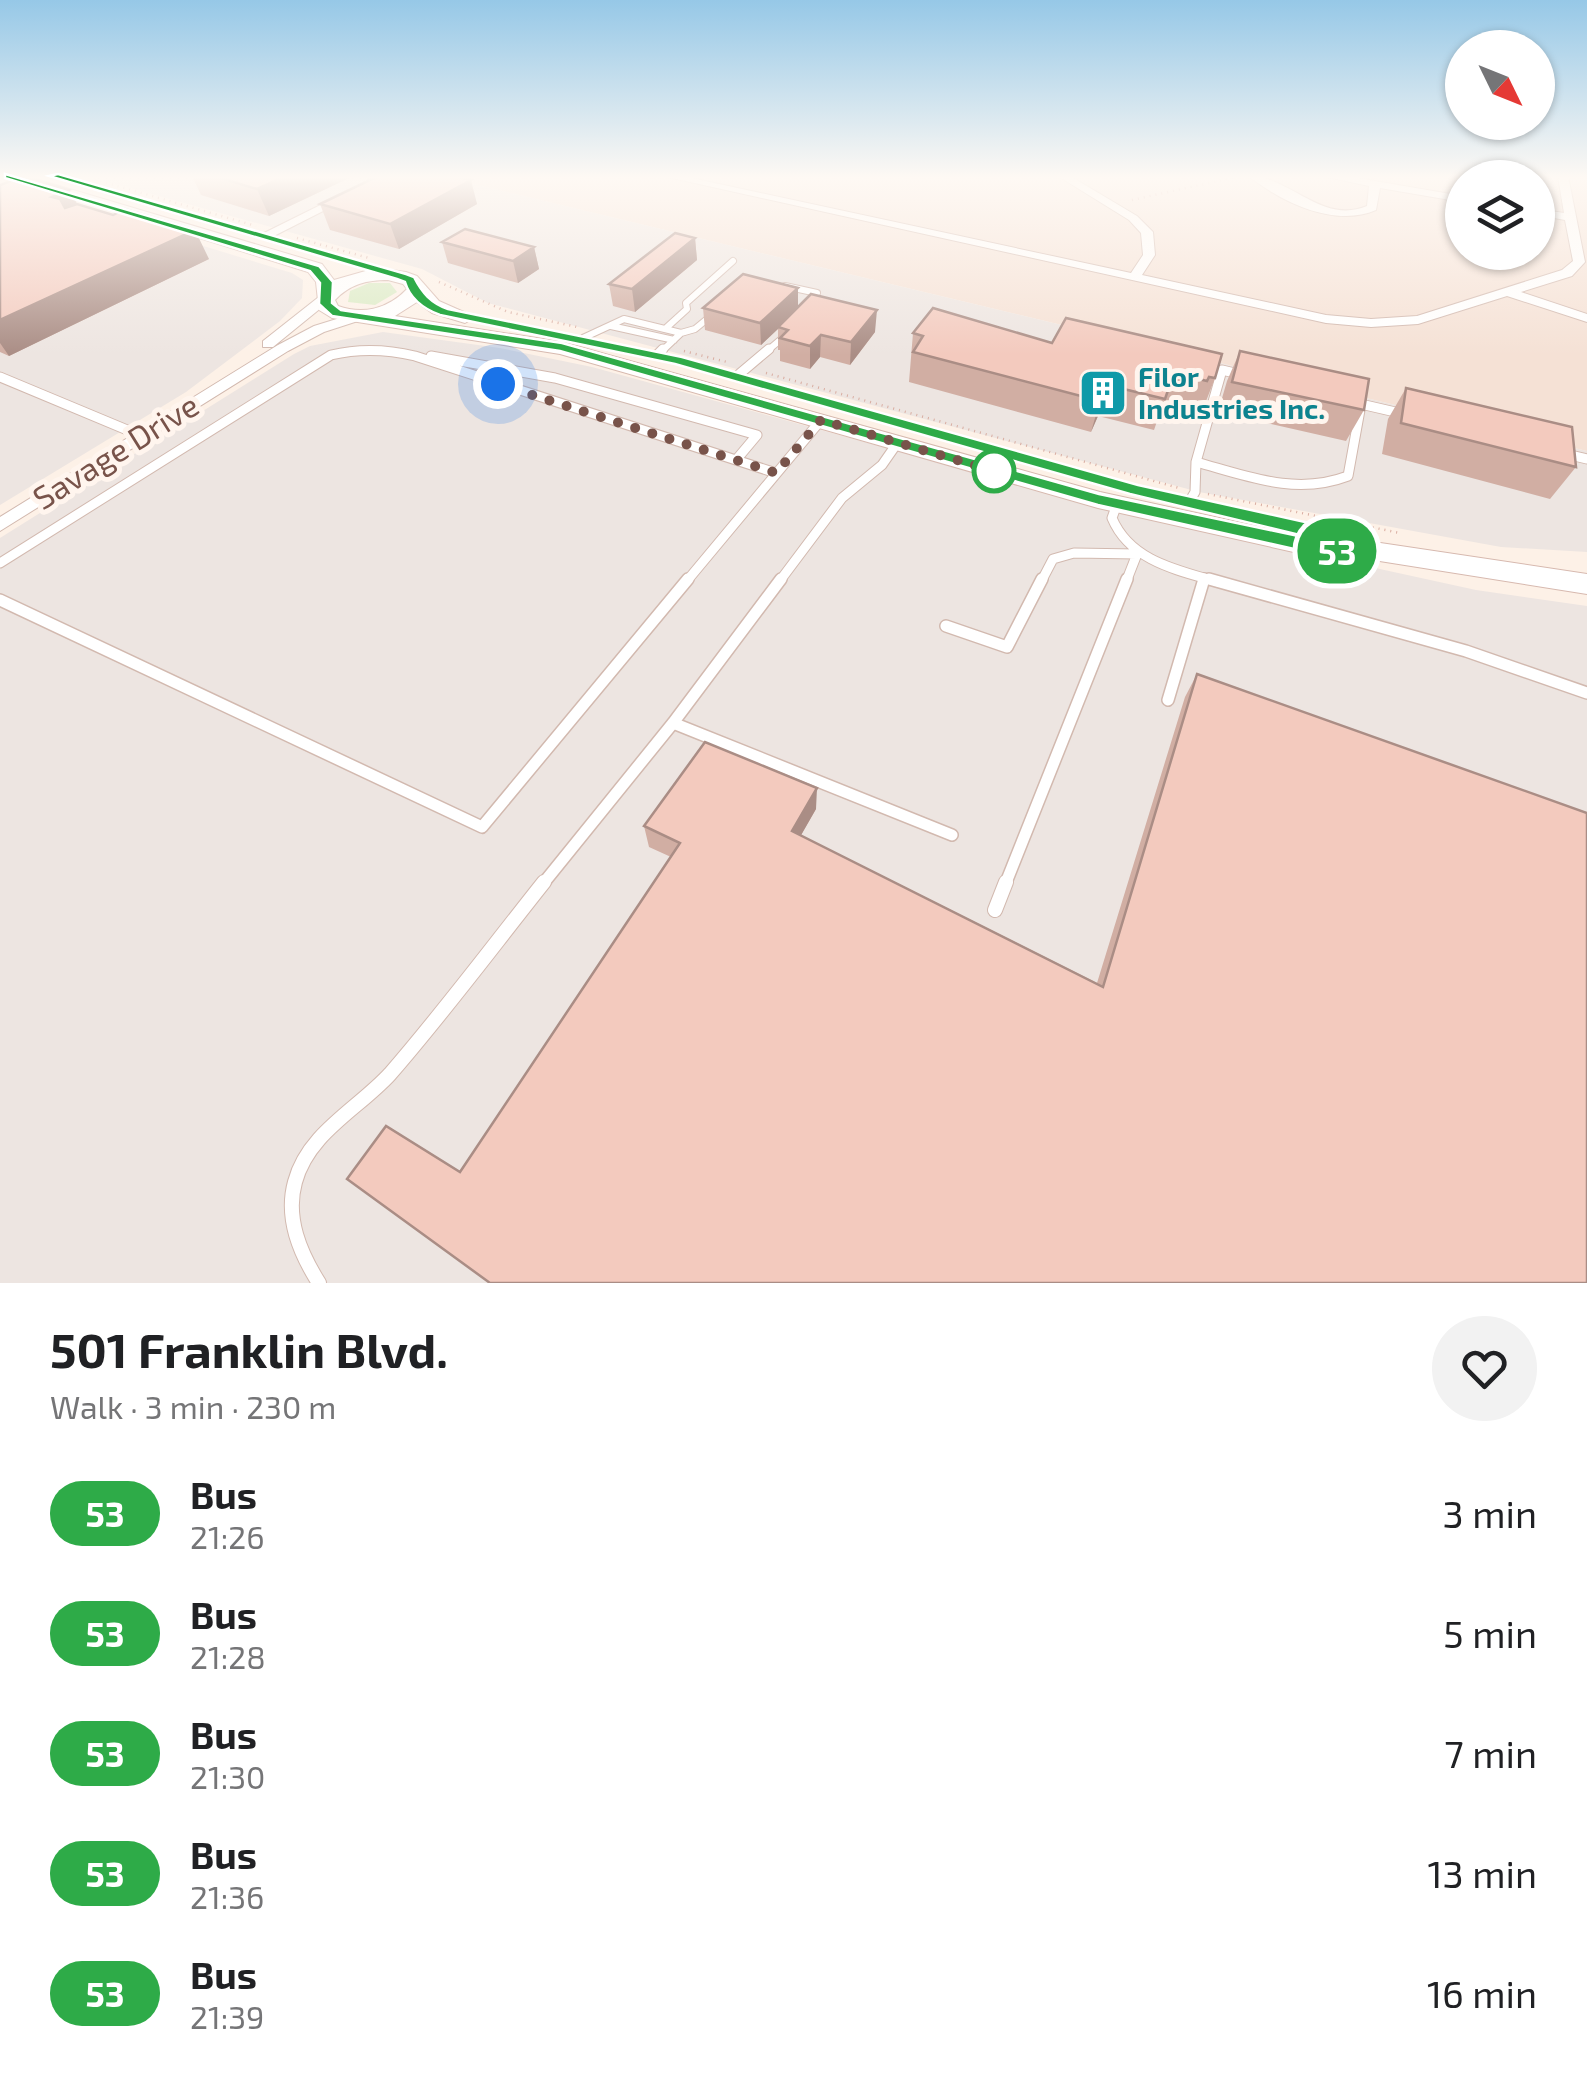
<!DOCTYPE html>
<meta charset="utf-8">
<style>
:root{--surface:#fff;--page:#f2f2f2;--text:#202124;--muted:#757577}
body{margin:0;font-family:"Exo 2",sans-serif;background:var(--page);color:var(--text);height:100vh;display:flex;flex-direction:column;font-size:38px;white-space:nowrap}
*{box-sizing:border-box;margin:0}
p{font-size:32px;color:var(--muted)}
.icon{flex:none;width:55px;height:55px;fill:none;stroke:currentColor;stroke-width:2;stroke-linecap:round;stroke-linejoin:round}
.map{position:relative;height:1283px;overflow:hidden}
.details{display:flex;flex-direction:column;background:var(--surface);flex:1}
.details>*{flex:none}
.badge{padding:0 20px;border-radius:32px;font-size:35px;line-height:65px}
.needle{width:65px;rotate:133deg}
.buttons{position:absolute;left:1445px;top:30px;display:grid;gap:20px}
.buttons a{display:grid;place-items:center;width:110px;height:110px;border-radius:50%;background:var(--surface);box-shadow:0 2px 8px #0004;font-size:50px}
.you{position:absolute;width:50px;height:50px;margin:-25px;border:8px solid #fff;border-radius:50%;background:#1a73e8;box-shadow:0 0 0 15px #1a73e833}
.map>.badge{position:absolute;translate:-50% -50%;box-shadow:0 0 0 5px #fff}
.round{display:grid;place-items:center;flex:none;width:105px;height:105px;border-radius:52px;background:var(--page)}
.summary{display:flex;align-items:center;justify-content:space-between;height:170px;padding:0 50px}
h1{font-size:48px;font-weight:700;line-height:75px}
ul{padding:0;list-style:none}
li{display:flex;align-items:center;gap:30px;height:120px;padding:0 50px}
li div{flex:1}
li b{display:block;font-size:38px}
li em{font-style:normal}
li .badge{min-width:110px;font-weight:700;text-align:center}
.map>svg:first-child{display:block}
.residential{fill:#f5e1d5;fill-rule:evenodd}
.industrial{fill:#ede5e1}
.green{fill:#dbebc5}
.lines{fill:none;stroke-linecap:round;stroke-linejoin:round}
.lane-far3-casing{stroke:#d2b9af;stroke-width:8}
.lane-far2-casing{stroke:#d2b9af;stroke-width:11}
.lane-far1-casing{stroke:#d2b9af;stroke-width:14}
.lane-casing{stroke:#d2b9af;stroke-width:16}
.street-casing{stroke:#d2b9af;stroke-width:2}
.secondary-casing{stroke:#d7b9af;stroke-width:2}
.path{stroke:#d9ada1;stroke-width:2.5;stroke-dasharray:1 5;stroke-linecap:butt}
.lane-far3{stroke:#fff;stroke-width:6}
.lane-far2{stroke:#fff;stroke-width:9}
.lane-far1{stroke:#fff;stroke-width:11}
.lane{stroke:#fff;stroke-width:14}
.street{fill:#fff;fill-rule:evenodd}
.secondary{fill:#fff;fill-rule:evenodd}
.wall{fill:#d1aea3}
.shaded-wall{fill:#aa8d85}
.building{fill:#f3cabe;stroke:#aa8d85;stroke-width:2.5}
.line{fill:#2eab48;stroke:#fff;stroke-width:2.5}
.walk{stroke:#78534a;stroke-width:10;stroke-dasharray:0 18}
.stop-dot{fill:#fff;stroke:#2eab48;stroke-width:5}
.labels{text-anchor:middle;stroke-width:10;stroke-linejoin:round;paint-order:stroke}
.far-culture-label{font-size:28px;font-weight:bold;fill:#0d838f;stroke:#fff5ee;text-anchor:start}
.street-label{font-size:32px;fill:#78534a;stroke:#fff5ee}
</style>
<div class="map">
<svg width="1587" height="1283" viewBox="0 0 1587 1283">
<rect width="100%" height="100%" fill="#fdf1e7"/>
<path class="residential" d="M440,176H1587V451ZM1462,178H1538V252H1462Z"/>
<path class="industrial" d="M87,176H440L1587,451V552L1501,547L1199,492L488,303L422,269Z
M0,184L292,273L303,280L302,298L280,321L186,392L0,505Z
M383,332L500,348L592,367L1123,513L1476,590L1587,606V1283H0V538L294,354L310,346Z"/>
<path class="green" d="M369,283H390L397,292L375,305L348,302L350,291Z"/>
<g class="lines">
<g class="lane-far3-casing">
<path id="lane-far3" d="M785,286L817,293L810,307
M611,326L674,340
M665,329L687,309L686,303L733,261
M681,333L695,329L712,315
M583,338L624,319L681,333L661,352
M346,352H392
M766,352L786,335"/>
</g>
<g class="lane-far2-casing">
<path id="lane-far2" d="M657,355L663,349
M431,356L555,378L757,435L736,460
M737,376L769,349
M0,377L144,437
M1352,402L1404,414
M1566,454L1587,459
M1196,462C1247,476 1296,496 1348,476L1360,410
M1189,502L1195,492L1196,462L1222,370L1243,375
M1117,504L1112,518C1130,561 1177,570 1218,582
M0,563L331,355C360,348 386,349 415,356L776,473
M686,582L821,420
M779,582L842,498L882,465L898,442
M1041,582L1053,559L1074,553L1137,554L1126,582"/>
</g>
<g class="lane-far1-casing">
<path id="lane-far1" d="M1209,579L1466,651L1587,693
M0,600L482,827L688,579
M946,626L1007,647L1042,579
M1168,700L1204,579
M673,723L952,835
M542,885L673,723L781,579
M1005,885L1127,579"/>
</g>
<g class="lane-casing">
<path id="lane" d="M995,910L1006,882
M319,1283C300,1253 285,1218 295,1182C308,1133 358,1109 390,1074C444,1012 493,946 544,882"/>
</g>
<g class="street-casing">
<path id="street" d="M379,176H392L266,240L256,237Z
M663,176H682L1131,273L1143,255L1141,233L1129,220L1058,176H1070L1137,216L1153,232L1155,255L1142,275L1326,315L1371,319L1417,316L1562,270L1573,261L1565,220L1538,215V209L1564,213L1558,176H1568L1585,262L1572,276L1521,292L1587,314V322L1507,296L1418,324L1371,327L1326,323Z
M1249,176C1290,176 1322,225 1367,206L1369,186L1323,176H1346L1462,196V202L1380,188L1376,210C1335,228 1281,202 1249,176Z
M320,296L332,299L273,347H263V341Z
M356,313L363,317L361,320L324,332L288,351L0,531V517L278,345L314,326Z"/>
</g>
<g class="secondary-casing">
<path id="secondary" d="M1,176H26L322,264L334,280L376,268L406,272L417,276L439,301L475,317L465,323L432,313L417,302L395,316L562,342L1100,492L1334,543L1367,541L1587,574V594L1367,559L1334,561L1098,508L560,354L332,318L319,310L316,282L308,272ZM388,280L403,284L407,289C388,309 363,315 338,306L335,300C350,284 367,280 388,280Z"/>
</g>
<path class="path" d="M83,176L256,226
M1132,200L1240,176
M297,238L369,258
M439,282L508,312L577,327
M684,351L727,362
M766,373L1179,488
M1208,494L1400,533"/>
<use href="#lane-far3" class="lane-far3"/>
<use href="#lane-far2" class="lane-far2"/>
<use href="#lane-far1" class="lane-far1"/>
<use href="#lane" class="lane"/>
<use href="#street" class="street"/>
<use href="#secondary" class="secondary"/>
</g>
<path class="wall" d="M192,176H348L349,178L269,216L201,195Z
M378,176H474L468,179L477,204L399,249L330,230L320,204Z
M0,185L77,204L209,259L9,356L0,352Z
M695,238L697,260L635,312L613,306L609,284Z
M442,242L534,247L539,269L518,283L448,263Z
M798,288V307L875,332L850,365L820,357L810,369L780,361V350H778V329L761,345L705,330L703,308Z
M913,333L1052,343L1215,378L1203,409L1197,408L1195,412L1163,404L1154,430L1098,416L1091,432L909,382Z
M1240,351L1364,410L1346,441L1218,412L1227,381Z
M1406,388L1576,467L1550,499L1382,454L1388,419Z
M1197,674L1587,1283L460,1172L671,857L649,847L644,826L816,809L801,835L1097,983L1185,697Z"/>
<path class="shaded-wall" d="M286,176H348L349,178L269,216L257,189Z
M471,180L477,204L399,249L390,224Z
M69,190L85,217L74,222L52,197Z
M195,230L209,259L9,356L0,343V320Z
M695,238L697,260L635,312L632,289Z
M534,247L539,269L518,283L513,261Z
M798,288V310L761,345L760,323Z
M877,310L875,332L850,365L851,342Z
M821,335L820,357L810,369V346Z
M1107,385L1098,416L1091,432L1100,401Z
M817,788L816,809L792,851V831Z"/>
<path class="building" d="M24,176L69,190L52,197L60,199L65,208L77,204L113,215L125,209L195,230L0,320V185Z
M214,176H286L257,189Z
M378,176H456L471,180L390,224L320,204Z
M465,229L534,247L513,261L442,242Z
M675,233L695,238L632,289L609,284Z
M743,274L798,288L760,323L703,308Z
M811,294L877,310L851,342L821,335L810,346L780,338L788,330L778,327Z
M933,308L1052,343L1066,318L1222,354L1215,378L1209,377L1207,381L1174,373L1165,399L1107,385L1100,401L913,352L923,336L913,333Z
M1240,351L1369,379L1364,410L1232,382Z
M1406,388L1572,427L1576,467L1401,423Z
M1197,674L1587,813V1283H490L347,1179L386,1126L460,1172L680,843L644,826L705,742L817,788L792,831L1103,987Z"/>
<linearGradient id="sky" x2="0" y2="1"><stop stop-color="#96c8e7"/><stop offset="0.5" stop-color="#fef9f4"/><stop offset="1" stop-color="#fef9f4" stop-opacity="0"/></linearGradient>
<rect width="1587" height="355" fill="url(#sky)"/>
<path class="line" d="M5,174L319,266L333,282L332,303L341,310L562,343L1099,494L1341,545L1130,494L675,364L440,315C424,309 410,299 405,282L397,279L49,176L58,174L406,274L414,277C422,293 431,303 448,309L682,357L1138,485L1332,528L1376,550L1367,556L1334,558L1098,505L560,351L332,316L319,304L320,283L310,271L5,178Z"/>
<g class="lines">
<path class="walk" d="M498,384L776,473L821,420L994,471"/>
</g>
<defs>
<g id="building-square" transform="scale(2.5)"><rect x="-9" y="-9" width="18" height="18" rx="4" fill="#0f9aa8" stroke="#fff5ee"/><path d="M-4-6H4V6H1V3H-1V6H-4ZM-2.5-4.3h1.7v1.8h-1.7ZM.8-4.3h1.7v1.8H.8ZM-2.5-1h1.7V.8h-1.7ZM.8-1h1.7V.8H.8Z" fill="#fff"/></g>
</defs>
<g fill-rule="evenodd">
<use href="#building-square" x="1103" y="393"/>
</g>
<circle class="stop-dot" cx="994" cy="471" r="20"/>
<g class="labels">
<g class="far-culture-label">
<text x="1138" y="387">Filor<tspan x="1138" dy="32">Industries Inc.</tspan></text>
</g>
<g class="street-label">
<text transform="translate(116 452) rotate(-32)" y="11">Savage Drive</text>
</g>
</g>
</svg>
<div class="buttons">
<a><svg class="needle" viewBox="-14 -14 28 28"><path d="M0-13l5 13h-10z" fill="#e53935"/><path d="M0 13l5-13h-10z" fill="#757577"/></svg></a>
<a><svg class="icon" aria-label="layers" viewBox="0 0 24 24"><path d="M12 4l9 5-9 5-9-5zM3 14l9 5 9-5"/></svg></a>
</div>
<div class="you" style="left:498px;top:384px"></div>
<b class="badge" style="left:1337px;top:551px;background:#2eab48;color:#fff">53</b>
</div>
<section class="details">
<div class="summary"><div><h1>501 Franklin Blvd.</h1><p>Walk · 3 min · 230 m</p></div><a class="round"><svg class="icon" aria-label="heart" viewBox="0 0 24 24"><path d="M12 20l-8-8c-3-5 5-10 8-4 3-6 11-1 8 4z"/></svg></a></div>
<ul>
<li><span class="badge" style="background:#2eab48;color:#fff">53</span><div><b>Bus</b><p>21:26</p></div><em>3 min</em></li>
<li><span class="badge" style="background:#2eab48;color:#fff">53</span><div><b>Bus</b><p>21:28</p></div><em>5 min</em></li>
<li><span class="badge" style="background:#2eab48;color:#fff">53</span><div><b>Bus</b><p>21:30</p></div><em>7 min</em></li>
<li><span class="badge" style="background:#2eab48;color:#fff">53</span><div><b>Bus</b><p>21:36</p></div><em>13 min</em></li>
<li><span class="badge" style="background:#2eab48;color:#fff">53</span><div><b>Bus</b><p>21:39</p></div><em>16 min</em></li>
</ul>
</section>
